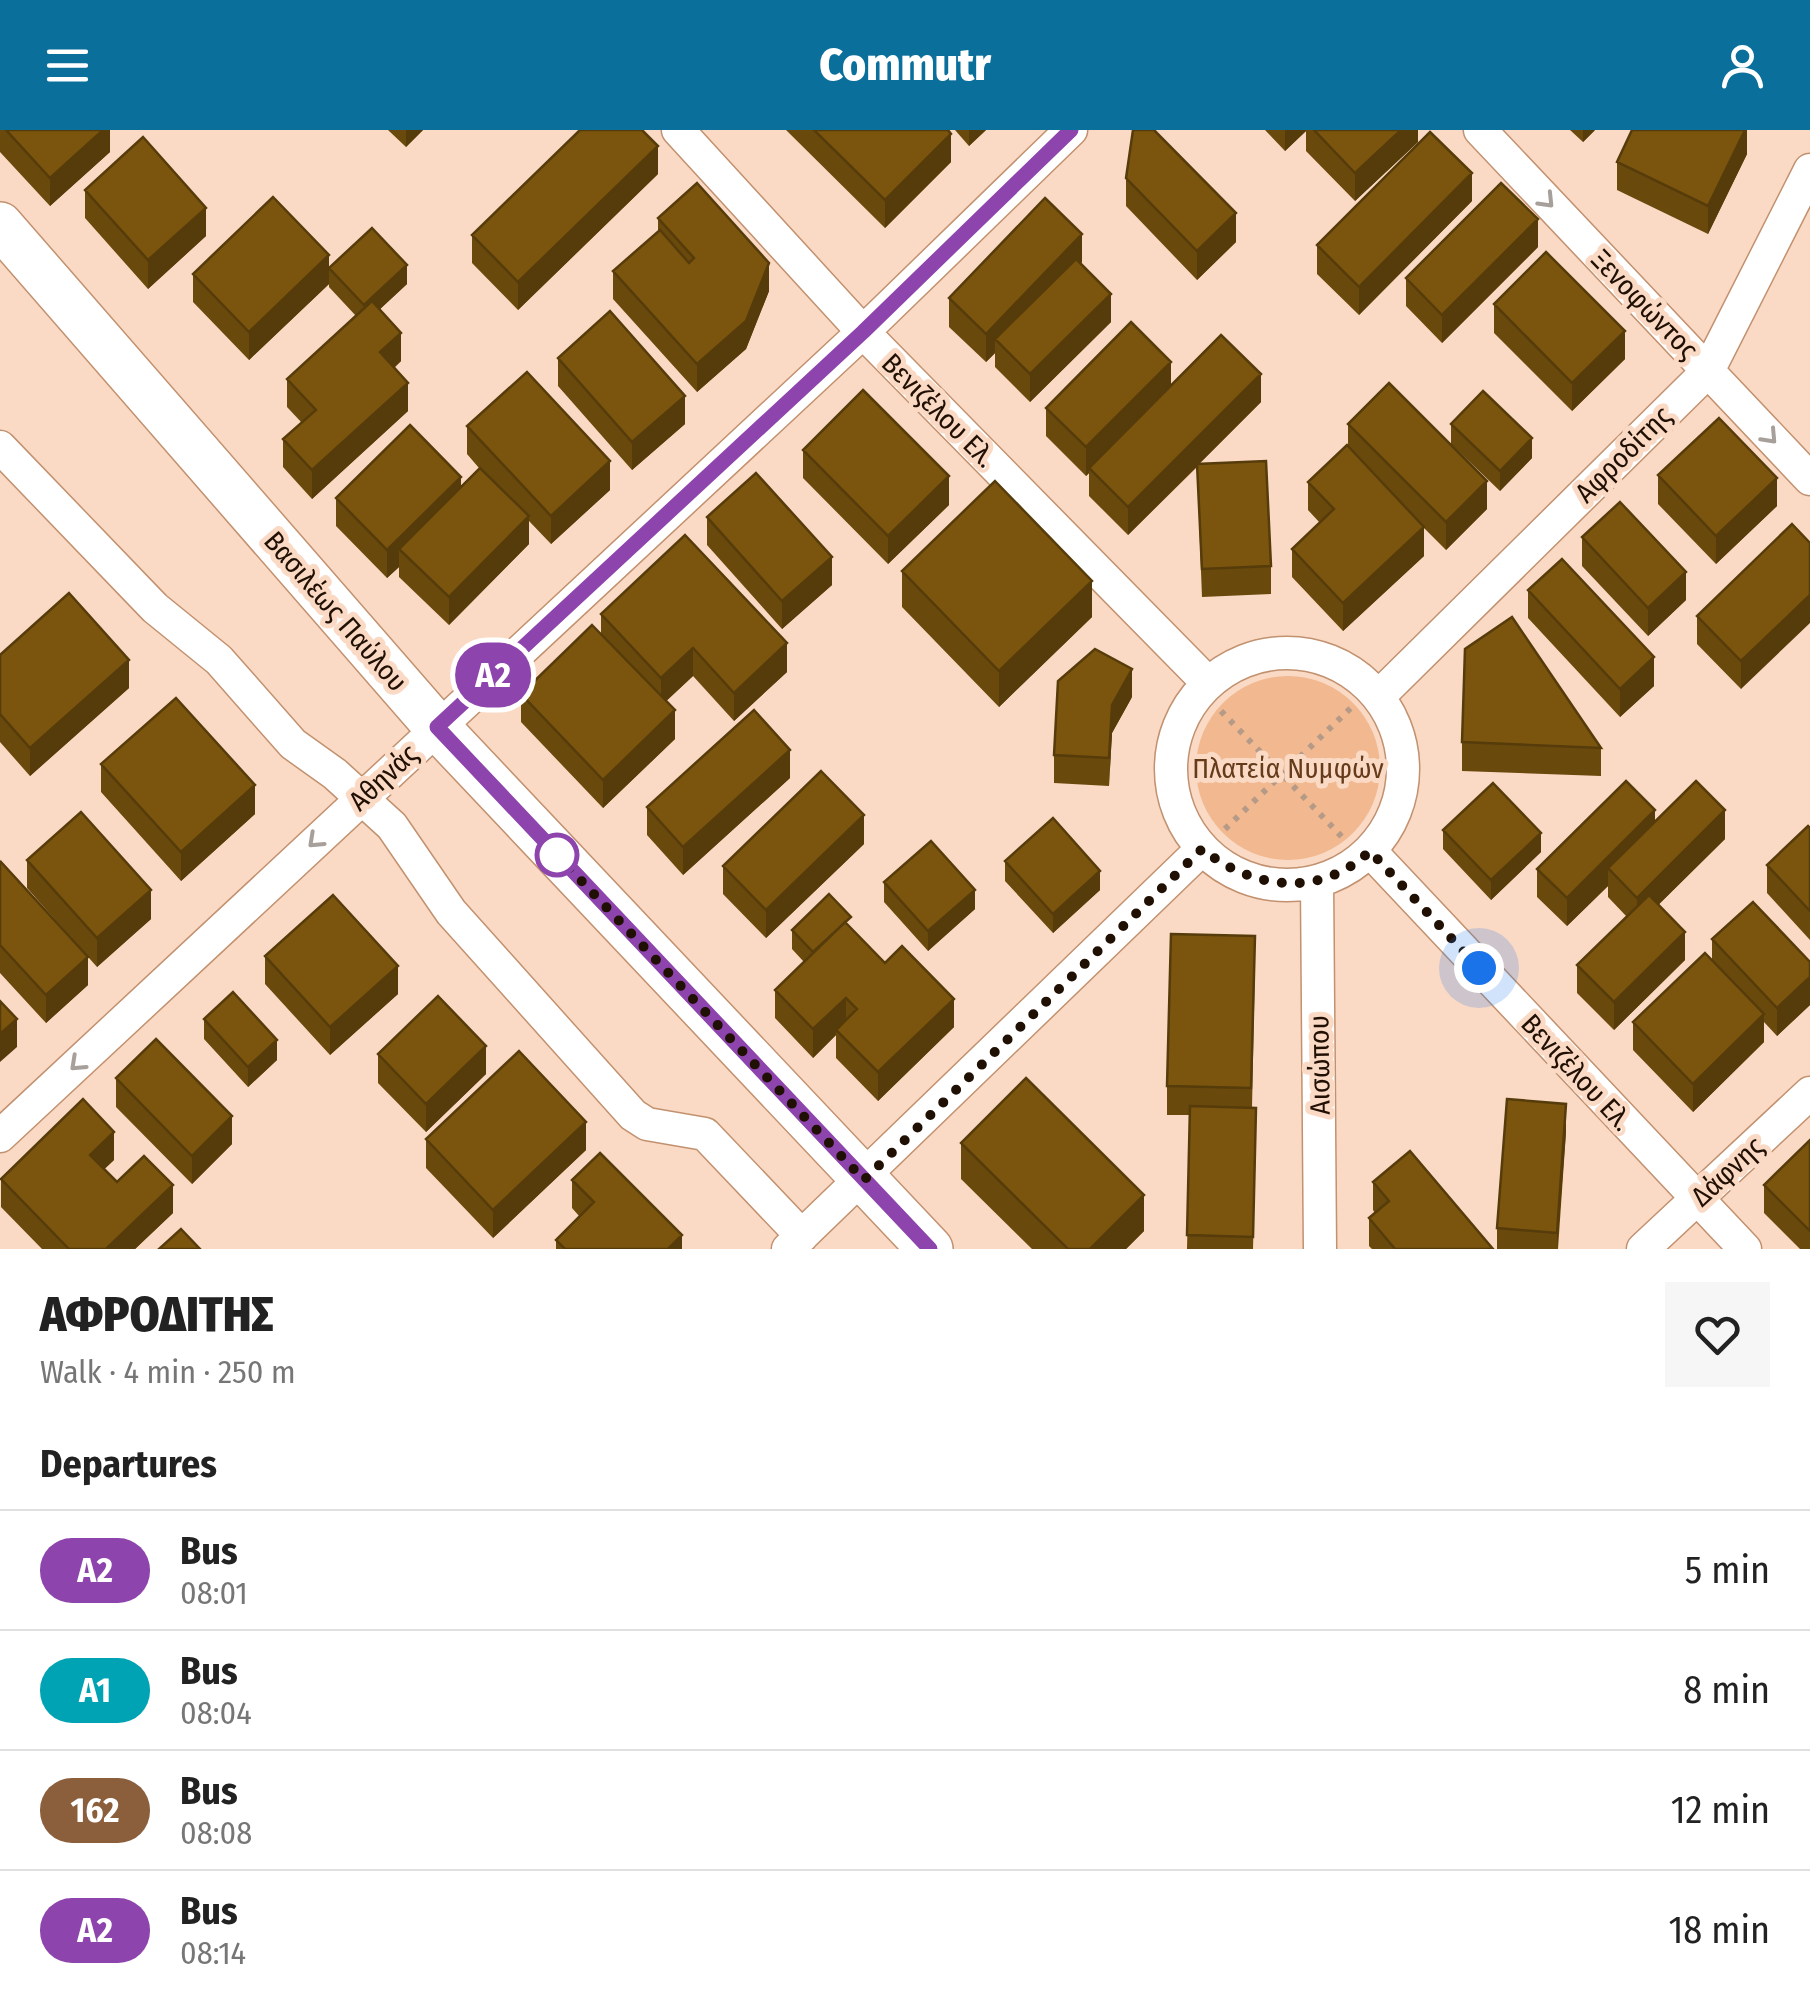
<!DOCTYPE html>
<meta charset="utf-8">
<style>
:root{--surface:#fff;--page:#f6f6f6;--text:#222;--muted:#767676;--line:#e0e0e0;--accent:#0b6f9c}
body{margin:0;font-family:"Fira Sans Condensed",sans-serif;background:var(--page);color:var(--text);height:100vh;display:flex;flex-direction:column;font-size:38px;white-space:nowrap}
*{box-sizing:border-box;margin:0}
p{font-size:32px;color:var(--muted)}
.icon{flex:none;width:55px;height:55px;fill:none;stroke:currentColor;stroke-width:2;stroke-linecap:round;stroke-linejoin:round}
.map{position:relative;height:1119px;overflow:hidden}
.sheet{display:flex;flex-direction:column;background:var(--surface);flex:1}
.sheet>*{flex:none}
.badge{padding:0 20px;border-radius:32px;font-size:35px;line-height:65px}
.you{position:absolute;width:50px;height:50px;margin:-25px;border:8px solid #fff;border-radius:50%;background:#1a73e8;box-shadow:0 0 0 15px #1a73e833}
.map>.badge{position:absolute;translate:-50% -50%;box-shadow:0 0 0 5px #fff}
h2{padding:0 40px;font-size:38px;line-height:90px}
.round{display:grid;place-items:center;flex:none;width:105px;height:105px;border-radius:0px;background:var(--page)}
.headline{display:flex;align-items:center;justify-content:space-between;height:170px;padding:0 40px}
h1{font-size:48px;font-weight:800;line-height:75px}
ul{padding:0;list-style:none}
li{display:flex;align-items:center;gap:30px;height:120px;padding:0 40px;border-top:2px solid var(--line)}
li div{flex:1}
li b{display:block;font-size:38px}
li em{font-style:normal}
li .badge{min-width:110px;font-weight:700;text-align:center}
header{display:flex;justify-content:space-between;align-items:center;height:130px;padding:0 40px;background:var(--accent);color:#fff;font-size:45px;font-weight:800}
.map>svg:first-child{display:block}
.green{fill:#f2b88f}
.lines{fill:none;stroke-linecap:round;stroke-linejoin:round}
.street-casing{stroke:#c2916f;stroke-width:35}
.secondary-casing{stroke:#c2916f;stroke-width:48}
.path{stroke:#b59a88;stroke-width:6;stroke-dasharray:5 8;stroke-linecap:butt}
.street{stroke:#fff;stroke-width:32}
.secondary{stroke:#fff;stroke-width:45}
.wall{fill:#6a490c}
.shaded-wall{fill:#563c0a}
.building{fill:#7b550e;stroke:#563c0a;stroke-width:2.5}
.oneway{stroke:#a69f9a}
.line-casing{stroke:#fff;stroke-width:22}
.line{stroke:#8e44ad;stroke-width:15}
.walk{stroke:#200f03;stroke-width:10;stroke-dasharray:0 18}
.stop-dot{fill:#fff;stroke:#8e44ad;stroke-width:5}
.labels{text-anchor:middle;stroke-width:10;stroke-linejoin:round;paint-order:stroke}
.street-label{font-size:28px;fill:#200f03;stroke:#fadac5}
.park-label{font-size:28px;fill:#653b1a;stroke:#fadac5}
</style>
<header><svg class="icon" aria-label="menu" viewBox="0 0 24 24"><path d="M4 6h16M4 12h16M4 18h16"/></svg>Commutr<svg class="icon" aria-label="person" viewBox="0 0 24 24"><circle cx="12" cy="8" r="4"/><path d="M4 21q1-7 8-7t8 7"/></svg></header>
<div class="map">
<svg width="1810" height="1119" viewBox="0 0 1810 1119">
<rect width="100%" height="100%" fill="#fadac5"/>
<path class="green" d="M1196 638a92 92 0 1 1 184 0a92 92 0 1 1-184 0Z"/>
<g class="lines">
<g class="street-casing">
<path id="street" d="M678,0L863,202L1208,553
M1480,0L1810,349
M0,317L155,478L219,530L293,614L335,644L392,696L451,782L633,985L647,994L705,1004L802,1106
M1171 639a116 116 0 1 1 232 0a116 116 0 1 1-232 0Z
M1379,566L1708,241L1810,40
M1370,721L1745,1119
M1317,751L1320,1119
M0,1006L863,202L1071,0
M788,1119L1202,719
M1643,1119L1810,963"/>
</g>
<g class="secondary-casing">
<path id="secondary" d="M0,95L437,597L930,1119"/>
</g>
<path class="path" d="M1221,581L1344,709
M1225,699L1353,576"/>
<use href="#street" class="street"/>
<use href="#secondary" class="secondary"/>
</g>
<path class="wall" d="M0,0H110V22L50,76L0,22Z
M388,0H423L406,17Z
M786,0H948L951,32L885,98Z
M955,0H986L969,16Z
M1265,0H1418V12L1355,71L1306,21V1L1285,21Z
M1570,0H1595L1583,12Z
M1747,0V24L1708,104L1617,60V32Z
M658,44L518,180L472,133V105Z
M1126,48L1236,112L1197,150L1126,76Z
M85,60L206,106L148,159L85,88Z
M1472,71L1359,185L1317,144V115Z
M658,88L769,161L746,219L697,262L613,169V141L658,101Z
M1538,117L1442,213L1406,176V148Z
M1082,132L1081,134L1111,192L1030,272L995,237V223L986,232L949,197V168Z
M329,138L407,154L380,179L401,231L394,238L408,281L312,369L283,337V309L302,293L287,277V249L356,186L329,157V154L249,230L193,172V144Z
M1494,174L1625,229L1572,281L1494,203Z
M558,228L685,294L632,340L558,256Z
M1171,255L1261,272L1199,334L1271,436V464L1202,467L1197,337L1128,405L1089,366V343L1086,346L1046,306V278Z
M1348,294L1487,379L1446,420L1424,398V426L1343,501L1292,447V419L1320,393L1308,380V352L1348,316Z
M1451,294L1532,328L1500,361L1451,314Z
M467,296L610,360L551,414L529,391V414L449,495L399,447V437L387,448L336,396V368L461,356L479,338L467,324Z
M803,320L949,375L888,434L803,348Z
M1658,345L1777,376L1716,434L1658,374Z
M707,387L832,455L782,499L707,415Z
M1792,394L1741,559L1697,514V486Z
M1582,407L1686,470L1648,506L1582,436Z
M902,441L1092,487L999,577L902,477Z
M1528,460L1654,556L1620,587L1528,488Z
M601,484L787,542L734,591L693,546L666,571L675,609L603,678L521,592V564L601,504Z
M0,525L129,558L30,646L0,612Z
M1132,567L1112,603L1109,656L1054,653V625Z
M1462,612L1601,618V646L1462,641Z
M101,634L255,684L181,751L101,662Z
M790,648L683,745L647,705V677Z
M1655,691L1725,709L1658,775L1685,830L1614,900L1577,863V835L1627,787L1608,767V756L1567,796L1537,767V739Z
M1810,698V810L1767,763V735Z
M1443,700L1541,722L1491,770L1443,719Z
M864,714L766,808L723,764V736Z
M27,730L151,789L97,837L27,758Z
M1005,731L1100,760L1053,803L1005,751Z
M0,734L88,855L46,893L0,843Z
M884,752L975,779L928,821L884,772Z
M851,798L885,833L954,897L878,971L836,928V905L813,928L775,888V860L804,832L792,819V800Z
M1712,809L1810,832V875L1777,906L1764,892V912L1693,982L1633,920V892L1712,832Z
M265,826L398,864L330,925L265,854Z
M1255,834L1252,978L1256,1006L1253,1119H1187L1190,985H1167V956Z
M204,889L277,930L248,957L204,909Z
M378,924L486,944L426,1002L378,953Z
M116,948L232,1014L192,1054L116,977Z
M1566,1002L1558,1119H1497V1098Z
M426,1009L586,1020L493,1108L426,1038Z
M1810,1010V1119H1800L1764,1083V1055Z
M961,1013L1144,1101L1126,1119H1032L961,1049Z
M114,1030L104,1039L117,1052L173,1083L135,1119H42L1,1077V1049Z
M572,1050L682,1119H556V1110L580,1087L572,1078Z
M1373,1052L1493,1119H1372L1369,1116V1088L1375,1083L1373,1080Z"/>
<path class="shaded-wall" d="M103,0H110V22L50,76V48Z
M406,0H423L406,17Z
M969,0H986L969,16Z
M1285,0H1306V1L1285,21Z
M1401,0H1418V12L1355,71V43Z
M1583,0H1595L1583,12Z
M1745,0H1747V24L1708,104V76Z
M951,4V32L885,98V70Z
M658,16V44L518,180V152Z
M1472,43V71L1359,185V157Z
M206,78V106L148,159V130Z
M1236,83V112L1197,150V121Z
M1538,89V117L1442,213V185Z
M1082,104V132L1002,215L995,209V223L986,232V204Z
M329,125V154L249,230V202Z
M769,133V161L746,219L697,262V234Z
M407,135V154L364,194V175Z
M1111,164V192L1030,272V244Z
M1625,201V229L1572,281V253Z
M401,203V231L380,251V222Z
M1171,232V260L1089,338V343L1086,346V317Z
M1261,244V272L1128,405V377Z
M408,253V281L312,369V340Z
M685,266V294L632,340V312Z
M1532,308V328L1500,361V341Z
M610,331V360L551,414V386Z
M949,346V375L888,434V406Z
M461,347V375L399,419V437L387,448V420Z
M1777,348V376L1716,434V406Z
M1487,351V379L1446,420V392Z
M529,386V414L449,495V467Z
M1424,397V426L1343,501V473Z
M832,427V455L782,499V471Z
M1686,442V470L1648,506V478Z
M1092,451V487L999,577V541Z
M1810,465V493L1741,559V531Z
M787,513V542L734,591V563Z
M693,518V546L661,576V548Z
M1654,527V556L1620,587V559Z
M129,530V558L30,646V618Z
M1132,539V567L1112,603L1109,656L1112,575Z
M675,580V609L603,678V650Z
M790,620V648L683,745V717Z
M255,655V684L181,751V722Z
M1655,680V709L1608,738V756L1567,796V768Z
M1725,680V709L1637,796V768Z
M864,685V714L766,808V780Z
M1541,703V722L1491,770V750Z
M1100,741V760L1053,803V784Z
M151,760V789L97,837V808Z
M975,760V779L928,821V801Z
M1685,802V830L1614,900V872Z
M88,827V855L46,893V865Z
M398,836V864L330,925V897Z
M1810,847V875L1777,906V878Z
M846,868V896L836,900V905L813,928V899Z
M954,869V897L878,971V942Z
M1764,884V912L1693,982V954Z
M17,889V917L0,932V904Z
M277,910V930L248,957V937Z
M486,916V944L426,1002V974Z
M1566,974V1002L1557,1119V1103Z
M232,986V1014L192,1054V1026Z
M586,992V1020L493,1108V1080Z
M114,1002V1030L90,1053V1025Z
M173,1055V1083L135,1119H106Z
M1144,1065V1101L1126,1119H1090Z
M682,1105V1119H668Z"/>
<path class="building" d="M6,0H103L50,48Z
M580,0H642L658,16L518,152L472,105Z
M814,0H948L951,4L885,70Z
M1133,0H1154L1236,83L1197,121L1126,48Z
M1314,0H1401L1355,43Z
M1632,0H1745L1708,76L1617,32Z
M1430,2L1472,43L1359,157L1317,115Z
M143,7L206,78L148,130L85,60Z
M697,53L769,133L746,191L697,234L613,141L660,100L689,133L694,128L658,88Z
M1501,53L1538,89L1442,185L1406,148Z
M273,67L329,125L249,202L193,144Z
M1045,68L1082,104L986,204L949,168Z
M372,98L407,135L364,175L329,138Z
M1546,122L1625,201L1572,253L1494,174Z
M1076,129L1111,164L1030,244L995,209Z
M372,171L401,203L380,222L408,253L312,340L283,309L316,280L287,249Z
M610,181L685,266L632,312L558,228Z
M1131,192L1171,232L1086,317L1046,278Z
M1221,205L1261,244L1128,377L1089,338Z
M527,242L610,331L551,386L467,296Z
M1389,253L1487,351L1446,392L1348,294Z
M863,260L949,346L888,406L803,320Z
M1483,261L1532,308L1500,341L1451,294Z
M1719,288L1777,348L1716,406L1658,345Z
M410,295L461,347L387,420L336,368Z
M1347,315L1424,397L1343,473L1292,419L1334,379L1308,352Z
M1266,331L1271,436L1202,439L1197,334Z
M480,338L529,386L449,467L399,419Z
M756,343L832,427L782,471L707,387Z
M995,351L1092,451L999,541L902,441Z
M1620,372L1686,442L1648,478L1582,407Z
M1792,394L1810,413V465L1741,531L1697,486Z
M685,405L787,513L734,563L693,518L661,548L601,484Z
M1562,429L1654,527L1620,559L1528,460Z
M69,463L129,530L30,618L0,584V525Z
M1512,487L1601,618L1462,612L1465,519Z
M592,495L675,580L603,650L521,564Z
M1095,519L1132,539L1112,575L1109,628L1054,625L1058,551Z
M176,568L255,655L181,722L101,634Z
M754,580L790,620L683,717L647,677Z
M821,641L864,685L766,780L723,736Z
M1626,651L1655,680L1567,768L1537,739Z
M1696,651L1725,680L1637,768L1608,738Z
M1493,653L1541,703L1491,750L1443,700Z
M81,682L151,760L97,808L27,730Z
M1053,688L1100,741L1053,784L1005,731Z
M1808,696L1810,698V781L1767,735Z
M931,711L975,760L928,801L884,752Z
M1,732L88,827L46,865L0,815V734Z
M829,764L851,787L813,822L792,800Z
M333,765L398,836L330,897L265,826Z
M1649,765L1685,802L1614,872L1577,835Z
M1753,772L1810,832V847L1777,878L1712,809Z
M845,792L885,833L902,816L954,869L878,942L836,900L857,879L846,868L813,899L775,860Z
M1171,804L1255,806L1251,958L1167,956Z
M1705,823L1764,884L1693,954L1633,892Z
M233,862L277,910L248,937L204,889Z
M438,866L486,916L426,974L378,924Z
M0,871L17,889L0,904Z
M156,909L232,986L192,1026L116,948Z
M519,921L586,992L493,1080L426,1009Z
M1026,948L1144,1065L1090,1119H1068L961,1013Z
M83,969L114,1002L90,1025L117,1052L144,1026L173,1055L106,1119H69L1,1049Z
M1507,969L1566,974L1557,1103L1497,1098Z
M1190,976L1256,978L1253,1107L1187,1105Z
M1810,1010V1101L1764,1055Z
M1410,1021L1493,1119H1395L1369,1088L1389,1071L1373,1052Z
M600,1023L682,1105L668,1119H565L556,1110L594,1072L572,1050Z
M181,1099L200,1119H159Z"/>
<defs><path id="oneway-chevron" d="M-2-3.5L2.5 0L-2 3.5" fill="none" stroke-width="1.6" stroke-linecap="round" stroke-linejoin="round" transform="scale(2.5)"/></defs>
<g class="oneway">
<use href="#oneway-chevron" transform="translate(1547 71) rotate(46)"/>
<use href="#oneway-chevron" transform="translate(1770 307) rotate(47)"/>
<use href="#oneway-chevron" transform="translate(315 711) rotate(137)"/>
<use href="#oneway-chevron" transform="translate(77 934) rotate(137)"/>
</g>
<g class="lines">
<g class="line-casing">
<path id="line" d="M930,1119L437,597L863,202L1071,0"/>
</g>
<use href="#line" class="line"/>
<path class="walk" d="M557,725L864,1050L1202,719C1252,759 1320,769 1370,721L1479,838"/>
</g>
<circle class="stop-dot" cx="557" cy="725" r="20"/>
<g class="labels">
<g class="street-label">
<text transform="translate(1645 174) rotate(46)" y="10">Ξενοφώντος</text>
<text transform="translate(939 280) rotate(45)" y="10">Βενιζέλου Ελ.</text>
<text transform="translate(1623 324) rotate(-45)" y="10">Αφροδίτης</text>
<text transform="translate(336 481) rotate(49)" y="10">Βασιλέως Παύλου</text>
<text transform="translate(383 647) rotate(-43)" y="10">Αθηνάς</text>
<text transform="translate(1319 935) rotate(-91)" y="10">Αισώπου</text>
<text transform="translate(1577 942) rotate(47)" y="10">Βενιζέλου Ελ.</text>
<text transform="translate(1727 1041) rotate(-43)" y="10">Δάφνης</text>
</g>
<g class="park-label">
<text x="1288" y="648">Πλατεία Νυμφών</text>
</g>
</g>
</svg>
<div class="you" style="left:1479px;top:838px"></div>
<b class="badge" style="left:493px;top:545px;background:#8e44ad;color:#fff">Α2</b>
</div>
<section class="sheet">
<div class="headline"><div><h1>ΑΦΡΟΔΙΤΗΣ</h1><p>Walk · 4 min · 250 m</p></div><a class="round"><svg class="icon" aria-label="heart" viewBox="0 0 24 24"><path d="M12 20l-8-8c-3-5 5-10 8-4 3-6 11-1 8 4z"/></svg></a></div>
<h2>Departures</h2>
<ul>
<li><span class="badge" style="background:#8e44ad;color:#fff">Α2</span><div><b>Bus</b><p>08:01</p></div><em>5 min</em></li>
<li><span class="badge" style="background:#00a3b4;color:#fff">Α1</span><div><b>Bus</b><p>08:04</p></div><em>8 min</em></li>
<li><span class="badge" style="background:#8b5e3c;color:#fff">162</span><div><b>Bus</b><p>08:08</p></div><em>12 min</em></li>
<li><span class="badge" style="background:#8e44ad;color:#fff">Α2</span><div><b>Bus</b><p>08:14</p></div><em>18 min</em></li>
</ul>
</section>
